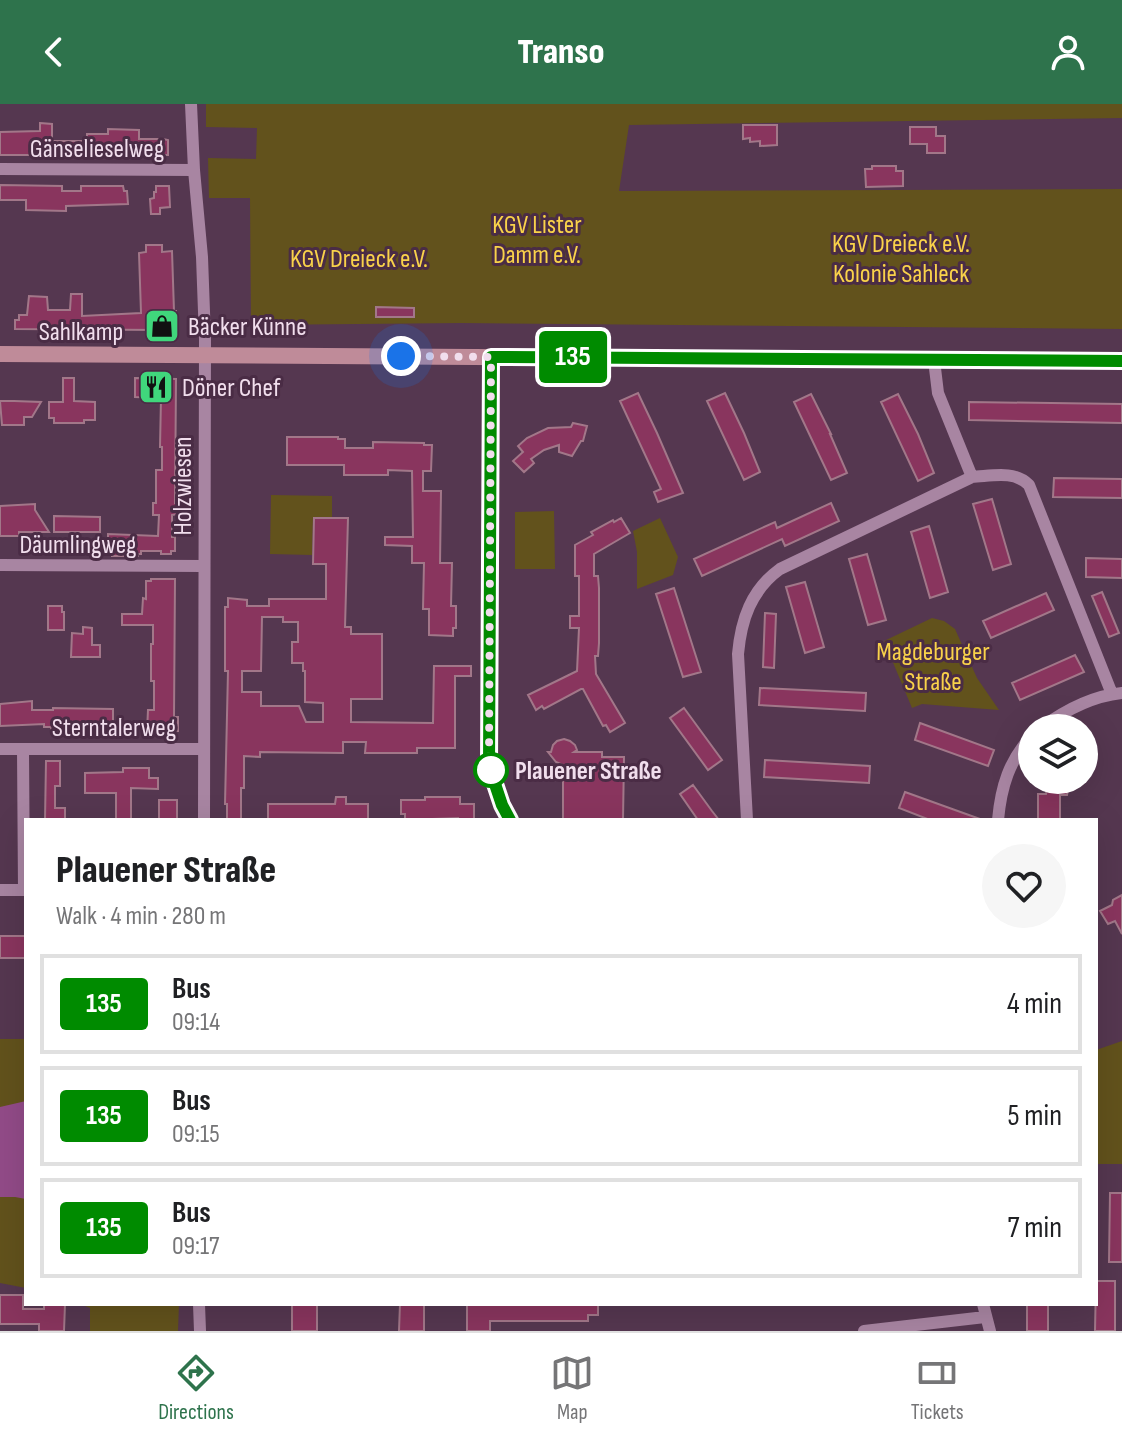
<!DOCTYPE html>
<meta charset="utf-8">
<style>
:root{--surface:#fff;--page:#f6f6f6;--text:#202124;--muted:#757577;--line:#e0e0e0;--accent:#2e734c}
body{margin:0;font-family:"Sofia Sans Condensed",sans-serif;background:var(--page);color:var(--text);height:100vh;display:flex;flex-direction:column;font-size:30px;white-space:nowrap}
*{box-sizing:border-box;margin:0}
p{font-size:26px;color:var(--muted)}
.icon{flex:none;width:44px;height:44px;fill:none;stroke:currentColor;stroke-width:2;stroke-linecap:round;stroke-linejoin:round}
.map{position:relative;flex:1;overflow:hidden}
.details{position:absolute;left:24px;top:714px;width:1074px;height:488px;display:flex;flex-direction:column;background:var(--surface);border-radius:0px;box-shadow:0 8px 32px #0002}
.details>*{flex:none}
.badge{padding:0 16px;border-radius:6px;font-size:28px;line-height:52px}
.fabs{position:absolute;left:1018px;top:610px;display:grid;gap:16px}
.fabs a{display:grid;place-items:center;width:80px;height:80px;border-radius:50%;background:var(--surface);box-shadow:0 8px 32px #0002;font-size:40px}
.you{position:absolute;width:40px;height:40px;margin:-20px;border:6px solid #fff;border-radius:50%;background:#1a73e8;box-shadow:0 0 0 12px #1a73e833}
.map>.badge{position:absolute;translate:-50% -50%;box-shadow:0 0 0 4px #fff}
.round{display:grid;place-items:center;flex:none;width:84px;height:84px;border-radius:42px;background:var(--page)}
.overview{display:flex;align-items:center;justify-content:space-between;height:136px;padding:0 32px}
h1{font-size:38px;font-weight:800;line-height:60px}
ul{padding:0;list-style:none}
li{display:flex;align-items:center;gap:24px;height:100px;margin:0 16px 12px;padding:0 16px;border:4px solid var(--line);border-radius:0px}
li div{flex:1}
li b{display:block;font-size:30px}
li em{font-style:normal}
li .badge{min-width:88px;font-weight:700;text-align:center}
header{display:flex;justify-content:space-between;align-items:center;height:104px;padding:0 32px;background:var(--accent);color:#fff;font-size:36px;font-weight:800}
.tab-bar{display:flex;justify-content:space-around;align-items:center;height:112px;border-top:2px solid var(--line);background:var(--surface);font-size:22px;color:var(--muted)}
.tab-bar a{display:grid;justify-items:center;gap:4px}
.tab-bar .active{color:var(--accent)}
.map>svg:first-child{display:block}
.green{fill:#62521c}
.water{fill:#924b88}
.building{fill:#89355e;stroke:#a27789;stroke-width:2;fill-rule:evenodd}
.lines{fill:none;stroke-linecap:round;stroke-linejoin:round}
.street{stroke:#a885a2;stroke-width:12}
.secondary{stroke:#bf8b99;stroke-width:16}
.line-casing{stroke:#fff;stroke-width:18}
.line{stroke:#008b00;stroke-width:12}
.walk{stroke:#f1deed;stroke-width:8;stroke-dasharray:0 14.4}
.stop-dot{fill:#fff;stroke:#008b00;stroke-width:4}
.labels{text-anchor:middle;stroke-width:6;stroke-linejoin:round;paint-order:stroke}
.street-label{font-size:26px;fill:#f1deed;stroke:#4a2c45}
.park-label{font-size:26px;fill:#f9d24a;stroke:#4a2c45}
.poi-label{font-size:26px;fill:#f1deed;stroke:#4a2c45;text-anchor:start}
.stop-label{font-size:26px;font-weight:bold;fill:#f1deed;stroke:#4a2c45;text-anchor:start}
</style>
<header><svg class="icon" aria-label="back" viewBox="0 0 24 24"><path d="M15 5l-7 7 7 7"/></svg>Transo<svg class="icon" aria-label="person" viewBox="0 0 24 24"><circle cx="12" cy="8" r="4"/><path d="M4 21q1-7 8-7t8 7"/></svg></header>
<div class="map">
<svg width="1122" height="1227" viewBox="0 0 1122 1227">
<rect width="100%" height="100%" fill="#553750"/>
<path class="green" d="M206,0H1122V14L629,21L619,87L1122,85V225L461,219L251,221L250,94H209L208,54L256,55L257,24L206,23Z
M271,391L332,392V413H313L312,451L270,450Z
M554,407L555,465H515V408Z
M660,414L678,453L673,471L637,485V448L633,427Z
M932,514L944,517L955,525L977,574L999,606L922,600L912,604L884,537Z
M0,935H26V1184L0,1179Z
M1122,937V1060H1096V946Z
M80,1200H179L178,1227H90V1204Z"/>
<path class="water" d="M26,997V1095L15,1093H0V1003Z"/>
<path class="building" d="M40,19L52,20V37H87V30H108V25L139,26V35H163L168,36V51H53V49H33V51H0V28L40,27Z
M743,21H777V41L760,42V37L750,38V34L743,35Z
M910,23H936V32H945V49H927V40H910Z
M872,62H896V67H903V82L866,83L865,65H872Z
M0,81L62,82V87H81V82H123L124,87H127L128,100L66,102V107L26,106V96H0Z
M156,82H169L170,103L160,104V110H151L150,95L154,94V88H156Z
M146,141H162V148L172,147L174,207H176V222L160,226L15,225V216H19V211H27L29,192L47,193L48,206H70L71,190H82V212L141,209L139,149L146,148Z
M376,203L414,204V213H376Z
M63,274H74V297L95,298V316H84V319H54V314H49V298H63Z
M135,274L176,275L175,399H178V410L172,411V433H175V447H171V450H161V447H141V450H138V452H112V450H108V430L158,432L159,411H153V399H156V366H162V343H160L161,294L135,293Z
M638,289L657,329L683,389L658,398L654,388L661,385L620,297Z
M725,289L744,329L760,368L744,376L707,297Z
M811,290L831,330H830L847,369L831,376L794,298Z
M898,290L918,330L934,369L918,377L881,298Z
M0,297H14L41,298L32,313H24V321H2Z
M969,298L1122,300V319L969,316Z
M573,319L587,322L583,337H581L572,352L559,348V341L544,346L531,355L534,359L524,368L513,357L523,348L518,342L527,334L548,324L571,323Z
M287,333H338V335H345V344H373V338L424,339V341H432L431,367H423V387H441L440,459H452L451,502H456V524H453V532L429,531V505H423L424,459H412V442L385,441V433H413L412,367L388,366V371H344V361H287Z
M1054,374L1122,375V394L1053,393Z
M992,395L1011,460L993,466L973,400Z
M831,399L839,417L785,442L782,435L702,472L694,455L775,418L777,424Z
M35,400V406L49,428H19V432H0V402Z
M54,412L100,413V428H54Z
M314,414H348L345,523H351V530H382V595H351V618L433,619L434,562H471V572H455V644H417V649H365L366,638H343V649L260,648V653L244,652V684H241V716H227V700H225L228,567H225V503H228V494L247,496V502H269V495H326V460H313ZM262,513H283V518H298V538H292V559H303V567H305V598L323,599V618H306L299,602H261V588H242V567H261Z
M621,414L630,429L594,450V472H598L599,484V539L598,552H595L596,570L625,619L610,628L606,621L603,622L583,585H581L544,605L542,602L536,606L528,591L577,567L579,524H570V512H579V472H575V441L593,431L591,428L613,416L614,418Z
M929,422L948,488L930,494L911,428Z
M867,450L886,516L868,521L849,455Z
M1086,454L1122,455V474L1086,473Z
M151,475H175L174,613H178V627H174V631H156V628H147L148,606H154V577H151V540H153V521H122V510H142L143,494L146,495V477H151Z
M805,478L824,543L805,549L786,483Z
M674,484L701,568L683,573L656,490Z
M1102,488L1119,529L1109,533L1092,492Z
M1046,489L1054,506L991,534L983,517Z
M48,502H62V508H64V526H48Z
M765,509L776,510L774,564L763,563Z
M83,523L92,524V541H100V553H71L72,529L83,530Z
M1075,551L1084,568L1020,596L1012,579Z
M760,584L866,589L865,607L759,601Z
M32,597V606H53V604L113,605V629H100V625H81V623L61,622V626L51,625V623H44V620L0,622V600Z
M684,604L722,656L708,666L670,614Z
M920,619L994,646L988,662L915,636Z
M564,635L570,637L575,641L577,646L574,648H602V653H624L623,716H563V661L556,658L548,648H551L553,641L557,637Z
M765,656L870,662L869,679L764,673Z
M46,657H60V682H55V704H65V716H45Z
M123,664H149V674H158V685L131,684V716H116V689H85V669L123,668Z
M1048,676H1070L1067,691H1060V716H1038V690H1046Z
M693,681L712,707L719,716H698L680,690Z
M905,688L980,715V716H930L899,704Z
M336,693H346V700H368V716H268V700H335Z
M425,693H460V700H474V716H458V714L405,716V710H401V696H425Z
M159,696H177V715L159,716Z
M1122,791V830L1115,817L1108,820L1100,807L1112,801L1113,796Z
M0,832H26V854H0Z
M1110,1089H1122V1158H1109Z
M1096,1177H1115V1227H1095Z
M0,1191H23V1205H44V1200H65L64,1227H39V1220H0Z
M292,1200H317V1227H292Z
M400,1200H424V1227H399Z
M467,1200H598V1211H588V1217H490V1227H467Z
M1027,1200H1048V1227H1027Z"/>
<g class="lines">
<path class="street" d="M191,0L194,66L202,153L205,235L204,716
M0,65L194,66
M491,253L489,662L502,701L510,716
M934,256L938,289L972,373C992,372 1014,366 1029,381L1112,590
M0,461L203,462
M1041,624C1064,607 1093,592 1122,589
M0,645H204
M23,646L24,786
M747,716L738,550C741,516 751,486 780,465L972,373
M998,716C1001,683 1009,656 1032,632
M0,786H26
M199,1200L200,1227
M983,1200L990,1227
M864,1227L985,1213"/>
<path class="secondary" d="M0,250L1122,257"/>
</g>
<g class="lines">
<g class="line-casing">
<path id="line" d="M510,716L502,701L489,662L491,253L1122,257"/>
</g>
<use href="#line" class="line"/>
<path class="walk" d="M401,252L491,253L489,652L491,666"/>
</g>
<defs>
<g id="shop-square" transform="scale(1.8)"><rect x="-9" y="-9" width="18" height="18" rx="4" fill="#40d77c" stroke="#4a2c45"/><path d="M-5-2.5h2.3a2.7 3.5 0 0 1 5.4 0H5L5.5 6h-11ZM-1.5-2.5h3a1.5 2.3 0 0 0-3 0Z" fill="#111"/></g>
<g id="restaurant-square" transform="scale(1.8)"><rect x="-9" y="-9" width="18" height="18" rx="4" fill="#40d77c" stroke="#4a2c45"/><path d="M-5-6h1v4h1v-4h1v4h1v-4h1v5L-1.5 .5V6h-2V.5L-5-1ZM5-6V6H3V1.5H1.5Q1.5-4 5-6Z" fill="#111"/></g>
</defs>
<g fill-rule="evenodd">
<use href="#shop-square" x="162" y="222"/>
<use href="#restaurant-square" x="156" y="283"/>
</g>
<circle class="stop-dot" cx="491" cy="666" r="16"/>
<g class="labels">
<g class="street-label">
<text x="97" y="53">Gänselieselweg</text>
<text x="81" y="236">Sahlkamp</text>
<text transform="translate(182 382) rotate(-90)" y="9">Holzwiesen</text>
<text x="78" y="449">Däumlingweg</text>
<text x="114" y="632">Sterntalerweg</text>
</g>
<g class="park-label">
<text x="537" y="129">KGV Lister<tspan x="537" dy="30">Damm e.V.</tspan></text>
<text x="901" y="148">KGV Dreieck e.V.<tspan x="901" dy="30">Kolonie Sahleck</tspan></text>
<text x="359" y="163">KGV Dreieck e.V.</text>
<text x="933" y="556">Magdeburger<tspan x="933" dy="30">Straße</tspan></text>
</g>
<g class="poi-label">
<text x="188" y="231">Bäcker Künne</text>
<text x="182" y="292">Döner Chef</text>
</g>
<g class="stop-label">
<text x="515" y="675">Plauener Straße</text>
</g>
</g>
</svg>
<div class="fabs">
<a><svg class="icon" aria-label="layers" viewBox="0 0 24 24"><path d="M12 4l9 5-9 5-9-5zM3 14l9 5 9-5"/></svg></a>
</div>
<div class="you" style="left:401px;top:252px"></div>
<b class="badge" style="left:573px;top:253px;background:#008b00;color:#fff">135</b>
<section class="details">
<div class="overview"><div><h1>Plauener Straße</h1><p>Walk · 4 min · 280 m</p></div><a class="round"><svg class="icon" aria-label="heart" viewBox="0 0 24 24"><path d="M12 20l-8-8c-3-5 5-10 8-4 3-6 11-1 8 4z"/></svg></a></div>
<ul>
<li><span class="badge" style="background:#008b00;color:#fff">135</span><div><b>Bus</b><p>09:14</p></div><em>4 min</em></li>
<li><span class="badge" style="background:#008b00;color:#fff">135</span><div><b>Bus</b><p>09:15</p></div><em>5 min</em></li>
<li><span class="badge" style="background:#008b00;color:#fff">135</span><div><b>Bus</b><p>09:17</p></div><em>7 min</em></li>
</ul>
</section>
</div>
<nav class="tab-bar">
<a class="active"><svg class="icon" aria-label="directions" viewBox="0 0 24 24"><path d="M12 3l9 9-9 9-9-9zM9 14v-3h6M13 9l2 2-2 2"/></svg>Directions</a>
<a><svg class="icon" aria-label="map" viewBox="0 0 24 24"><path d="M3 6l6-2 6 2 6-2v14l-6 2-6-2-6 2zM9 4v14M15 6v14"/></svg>Map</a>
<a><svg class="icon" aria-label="tickets" viewBox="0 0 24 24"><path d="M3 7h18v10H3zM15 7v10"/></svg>Tickets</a>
</nav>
